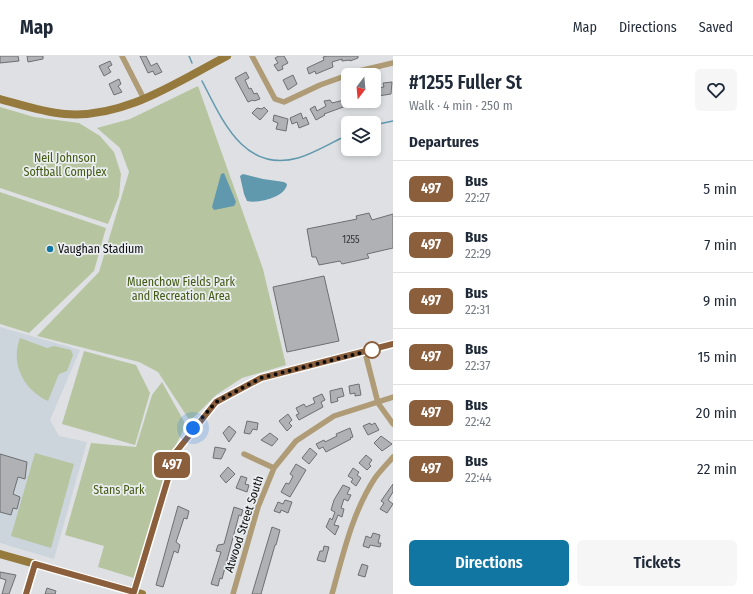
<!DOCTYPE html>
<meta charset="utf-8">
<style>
:root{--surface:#fff;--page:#f6f6f7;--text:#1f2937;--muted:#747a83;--line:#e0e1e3;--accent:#1276a3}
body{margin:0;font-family:"Fira Sans Condensed",sans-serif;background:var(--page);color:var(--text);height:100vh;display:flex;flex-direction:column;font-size:15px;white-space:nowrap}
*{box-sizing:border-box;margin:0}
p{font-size:13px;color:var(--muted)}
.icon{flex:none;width:22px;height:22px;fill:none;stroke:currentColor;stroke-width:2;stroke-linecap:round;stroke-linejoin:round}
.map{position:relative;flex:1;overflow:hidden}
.panel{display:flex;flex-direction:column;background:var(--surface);width:360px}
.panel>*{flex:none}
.badge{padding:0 8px;border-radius:6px;font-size:14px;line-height:26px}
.needle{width:26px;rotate:196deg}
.buttons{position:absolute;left:341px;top:12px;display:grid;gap:8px}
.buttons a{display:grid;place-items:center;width:40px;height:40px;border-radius:6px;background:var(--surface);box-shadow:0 2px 6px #0003;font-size:20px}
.you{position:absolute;width:20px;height:20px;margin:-10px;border:3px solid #fff;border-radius:50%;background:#1a73e8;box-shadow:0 0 0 6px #1a73e833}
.map>.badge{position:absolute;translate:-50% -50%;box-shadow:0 0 0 2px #fff}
h2{padding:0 16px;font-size:15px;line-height:36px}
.round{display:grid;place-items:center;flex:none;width:42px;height:42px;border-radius:6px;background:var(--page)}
.headline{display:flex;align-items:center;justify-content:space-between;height:68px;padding:0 16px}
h1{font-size:19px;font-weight:600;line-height:30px}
.action{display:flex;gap:8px;margin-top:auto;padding:8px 16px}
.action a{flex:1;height:46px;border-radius:6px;background:var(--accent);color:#fff;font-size:16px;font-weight:600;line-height:46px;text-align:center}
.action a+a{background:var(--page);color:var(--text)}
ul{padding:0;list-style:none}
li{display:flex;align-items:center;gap:12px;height:56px;padding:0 16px;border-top:1px solid var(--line)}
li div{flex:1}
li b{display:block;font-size:15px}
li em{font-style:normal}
li .badge{min-width:44px;font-weight:700;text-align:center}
header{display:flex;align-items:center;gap:24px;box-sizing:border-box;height:56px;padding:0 20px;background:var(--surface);border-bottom:1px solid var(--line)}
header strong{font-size:19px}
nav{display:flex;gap:22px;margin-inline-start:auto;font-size:14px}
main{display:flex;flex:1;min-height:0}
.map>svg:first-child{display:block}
.built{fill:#ccd4dc}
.green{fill:#b6c5a0}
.water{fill:#6098ae}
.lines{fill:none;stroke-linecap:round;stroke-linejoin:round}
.stream{stroke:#6098ae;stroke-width:1.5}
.building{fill:#afb1b4;stroke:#6d6f71}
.street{stroke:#af9c76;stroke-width:5.5}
.secondary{stroke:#967a3d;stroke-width:8}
.line-casing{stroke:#fff;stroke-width:9}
.line{stroke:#8b5e3c;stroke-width:6}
.walk{stroke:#0b0c0d;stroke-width:4;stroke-dasharray:0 7.2}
.poi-dot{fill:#1276a3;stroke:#ebeef0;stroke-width:1.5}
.stop-dot{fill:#fff;stroke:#8b5e3c;stroke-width:2}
.labels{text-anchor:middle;stroke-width:3.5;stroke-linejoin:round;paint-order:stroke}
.number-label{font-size:10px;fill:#343537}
.park-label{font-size:12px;fill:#445a14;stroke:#ebeef0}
.poi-label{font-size:12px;fill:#0b0c0d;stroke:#ebeef0;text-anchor:start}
.street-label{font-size:12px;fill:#0b0c0d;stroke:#ebeef0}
</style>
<header>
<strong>Map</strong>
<nav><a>Map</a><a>Directions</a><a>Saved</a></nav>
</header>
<main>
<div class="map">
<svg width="393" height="538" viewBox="0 0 393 538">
<rect width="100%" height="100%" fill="#dee0e3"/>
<path class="built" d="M0,271L80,294L50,364L59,380L87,386L54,503L0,487Z"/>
<path class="green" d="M198,30L263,213L286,309L242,322L216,339L190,365L158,316L139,306L37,280L99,216L129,116L120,92L97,72L130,63Z
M0,51L34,61L79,67L100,80L114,96L121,118L119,140L108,168L0,132Z
M0,136L106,172L94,215L29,277L0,268Z
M20,282L47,292L54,290L71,294L73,299L67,315L59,318L48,345C24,334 10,308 20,282Z
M84,295L136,309L150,337L135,389L62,368Z
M162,326L186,369L170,400L134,522L98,511L104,490L65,479L91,387L136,391L152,339Z
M35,397L74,408L51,492L11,480Z"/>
<path class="water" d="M224,117L236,146L234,150L214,154L212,151L221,118Z
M243,118L263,123L284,126L287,128C286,141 258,148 247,145L244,138L240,120Z"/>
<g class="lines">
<path class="stream" d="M189,0L192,7
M202,25C222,63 243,117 298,102C315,97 332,86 348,79
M374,69L393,65"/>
</g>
<path class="building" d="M0,0H18L19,5L0,7Z
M27,0H43V3L28,6Z
M140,0H146L151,10L157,7L162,16L155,19L153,15L148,17Z
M279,0H284L288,7L282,10L283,13L278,15L274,9L278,7L275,2Z
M327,0H358V2L350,5V4L342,5V3L332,6L333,11L316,18L315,15L309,18L307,12L324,4L323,1Z
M110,5L112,9L108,11L111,16L104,20L99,10Z
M246,16L249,22L245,24L249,33L251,32L254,38L257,37L260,43L254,45L253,44L248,46L235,22Z
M293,19L297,28L288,34L283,24Z
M119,23L121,28L118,30L122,36L114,39L109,28Z
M392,26L391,38L378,40V32L384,31L383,27Z
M348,36V45H359L357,46L358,49L354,50L353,48L348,50V52L346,50L324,58L325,59L316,64L310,53L315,50L317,55L326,50L324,45L330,44L332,47L344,44L343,38Z
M264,51L268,55L260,64L252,57L257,52L262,53Z
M301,57L303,63L306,61L309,68L299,72L297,66L292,68L290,62Z
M274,59L288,63L286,75L276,73L278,67L273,65Z
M369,157L372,164L393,158V192L367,198L369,202L342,208L340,205L319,209L316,201H312L307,173L357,163L356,160Z
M324,220L339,285L287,296L273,231Z
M359,328L361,339L355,340V337L350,338L349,330Z
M342,332L344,340L337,342L338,345L331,347L330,335Z
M322,338L325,344L321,346L323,351L299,364L296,359L299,358L296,352L304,348L306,351L315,347L313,342Z
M288,358L292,364L289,367L292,370L287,375L279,365Z
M247,365L258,367L257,374L253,373L250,378L244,377Z
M370,367L371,369L375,367L379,374L368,379L363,370Z
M229,370L236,376L229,386L223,377Z
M350,372L353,381L350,382L351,383L326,396L323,391L319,393L316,388L324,384L325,386L337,380L336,378Z
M270,377L278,383L272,390L261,384Z
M381,380L392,388L382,395L374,387Z
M215,391L226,393L221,403L213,402Z
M310,392L317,398L309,408L302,402Z
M0,398L27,406L25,423L18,421L13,438L20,441L17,453L13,452L11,459L0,456Z
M366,399L372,404L369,408L371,410L367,414L359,407Z
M296,408L306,414L290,441L281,436L286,427L289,428L293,420L290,418Z
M228,411L235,418L226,427L220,420Z
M353,412L359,416L357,419L361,422L356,430L351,426L353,423L348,420Z
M241,420L247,422L245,428L249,429L247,436L236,432Z
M393,428V436L388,444L393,448L387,457L380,453L384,447L381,445Z
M343,429L350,432L347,438L351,439L348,445L344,443L341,452L344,453L342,461L338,459L334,469L339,470L335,479L326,471L330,462L332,464L335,456L331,454L334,444Z
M285,444L292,446L288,457L281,454L280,457L274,455L278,446L283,448Z
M178,450L189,455L187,463L184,462L176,486L180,489L178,497L174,495L163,531L156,529Z
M234,451L243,454L241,460L239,459L222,523L220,522L218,530L211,528L221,496L216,495L218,489L224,488Z
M272,471L280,474L276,489H275L261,538H252Z
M373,477L380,479L378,487H381L380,491L370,489L369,492L363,490L366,480L371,482Z
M324,490L329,491L325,506L317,504L320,495H323Z
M362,508L368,510L365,521L358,519Z
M0,516L16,519L9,538H2L6,524L0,522Z
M47,532L56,535L55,538H45Z"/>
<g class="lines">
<path class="street" d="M122,0L144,43
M252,0L275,43L284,46L320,29L359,15L393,7
M365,296L378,347L393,368
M244,398L274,412
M26,538L35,508
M233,538L258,451L274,412L296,385L334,360L393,341
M332,538C343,499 352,457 375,422C380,415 387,408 393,401"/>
<path class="secondary" d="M0,43C22,49 43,56 65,58C124,63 177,26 227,0
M0,498L142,538
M133,538L176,396L216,346L261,322L393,288"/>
</g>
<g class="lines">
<g class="line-casing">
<path id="line" d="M26,538L35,508L134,536L176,396L216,346L261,322L393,288"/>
</g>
<use href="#line" class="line"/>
<path class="walk" d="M193,372L216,346L261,322L372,294"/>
</g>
<circle class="poi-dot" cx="50" cy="193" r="4"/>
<circle class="stop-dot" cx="372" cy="294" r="8"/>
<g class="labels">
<g class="number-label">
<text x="351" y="187">1255</text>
</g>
<g class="park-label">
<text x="65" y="106">Neil Johnson<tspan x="65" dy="14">Softball Complex</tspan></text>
<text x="181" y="230">Muenchow Fields Park<tspan x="181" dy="14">and Recreation Area</tspan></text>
<text x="119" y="438">Stans Park</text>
</g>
<g class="poi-label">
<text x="58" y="197">Vaughan Stadium</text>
</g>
<g class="street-label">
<text transform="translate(244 468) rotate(-72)" y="4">Atwood Street South</text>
</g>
</g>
</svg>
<div class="buttons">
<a><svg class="needle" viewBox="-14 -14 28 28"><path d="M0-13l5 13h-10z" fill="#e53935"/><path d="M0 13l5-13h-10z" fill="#747a83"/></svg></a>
<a><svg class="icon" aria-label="layers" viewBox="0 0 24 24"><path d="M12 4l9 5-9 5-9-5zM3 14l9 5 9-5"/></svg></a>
</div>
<div class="you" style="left:193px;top:372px"></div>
<b class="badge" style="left:172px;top:409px;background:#8b5e3c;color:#fff">497</b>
</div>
<section class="panel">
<div class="headline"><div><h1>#1255 Fuller St</h1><p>Walk · 4 min · 250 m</p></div><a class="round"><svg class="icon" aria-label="heart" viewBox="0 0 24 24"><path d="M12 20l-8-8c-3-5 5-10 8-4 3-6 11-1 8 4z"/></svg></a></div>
<h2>Departures</h2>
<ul>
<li><span class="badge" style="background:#8b5e3c;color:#fff">497</span><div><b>Bus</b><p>22:27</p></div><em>5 min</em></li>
<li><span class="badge" style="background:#8b5e3c;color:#fff">497</span><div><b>Bus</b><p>22:29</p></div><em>7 min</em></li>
<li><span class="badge" style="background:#8b5e3c;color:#fff">497</span><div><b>Bus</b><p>22:31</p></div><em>9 min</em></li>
<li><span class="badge" style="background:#8b5e3c;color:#fff">497</span><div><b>Bus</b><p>22:37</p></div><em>15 min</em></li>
<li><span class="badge" style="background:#8b5e3c;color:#fff">497</span><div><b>Bus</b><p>22:42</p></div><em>20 min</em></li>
<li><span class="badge" style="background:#8b5e3c;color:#fff">497</span><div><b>Bus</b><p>22:44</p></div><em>22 min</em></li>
</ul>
<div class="action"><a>Directions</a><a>Tickets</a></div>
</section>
</main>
